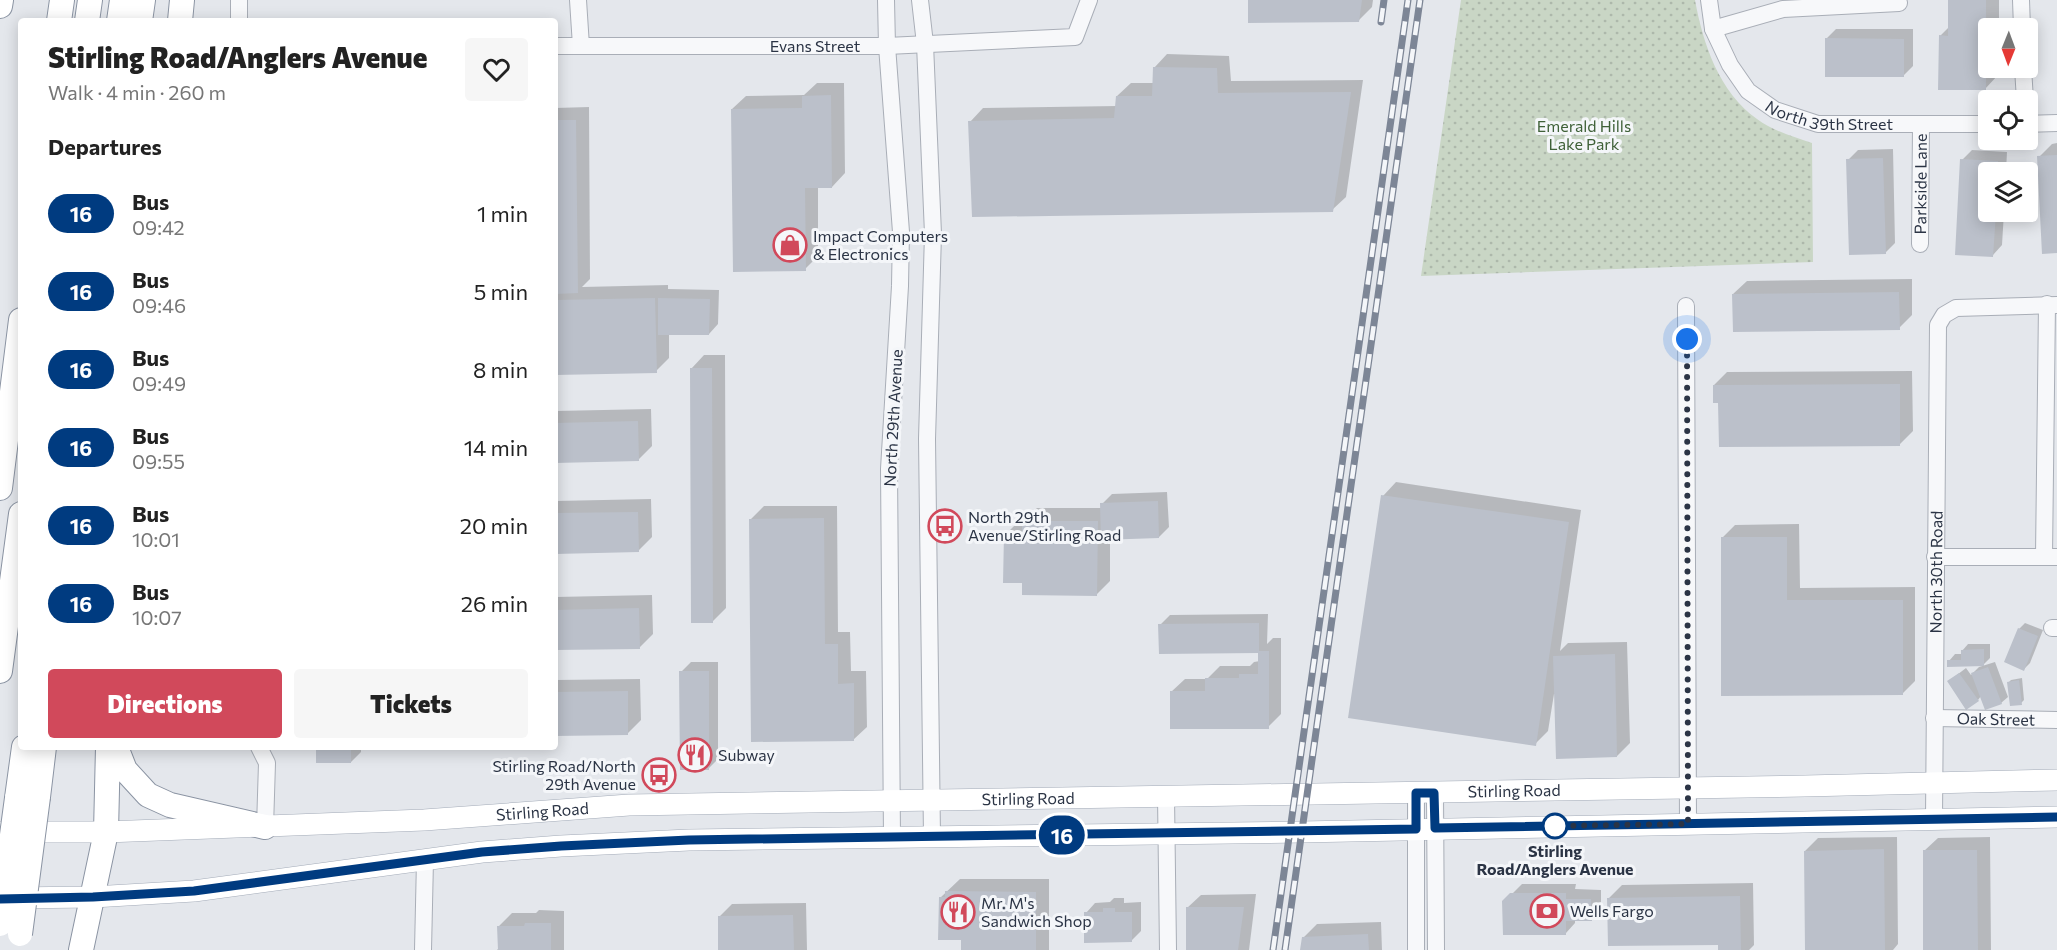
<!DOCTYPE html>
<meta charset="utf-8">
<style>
:root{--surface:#fff;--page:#f6f6f6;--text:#222;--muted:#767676;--accent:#d1495b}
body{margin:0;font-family:Commissioner,sans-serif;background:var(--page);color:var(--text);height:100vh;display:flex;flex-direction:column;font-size:22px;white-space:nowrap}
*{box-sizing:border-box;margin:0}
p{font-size:20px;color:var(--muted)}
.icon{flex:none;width:33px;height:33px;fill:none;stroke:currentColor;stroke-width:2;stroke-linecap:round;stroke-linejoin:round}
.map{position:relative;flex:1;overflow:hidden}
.sheet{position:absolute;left:18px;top:18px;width:540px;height:732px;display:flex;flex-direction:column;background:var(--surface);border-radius:6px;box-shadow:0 3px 15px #0003}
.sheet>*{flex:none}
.badge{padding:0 12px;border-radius:20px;font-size:21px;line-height:39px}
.needle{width:39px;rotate:181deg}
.fabs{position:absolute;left:1978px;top:18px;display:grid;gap:12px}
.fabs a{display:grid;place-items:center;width:60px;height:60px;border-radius:6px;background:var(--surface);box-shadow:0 3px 15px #0003;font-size:30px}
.you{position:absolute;width:30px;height:30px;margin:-15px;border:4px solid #fff;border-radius:50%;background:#1a73e8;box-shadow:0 0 0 9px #1a73e833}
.map>.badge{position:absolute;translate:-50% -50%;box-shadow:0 0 0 3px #fff}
h2{padding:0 30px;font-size:22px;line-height:54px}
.round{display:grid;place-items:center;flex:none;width:63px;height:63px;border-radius:6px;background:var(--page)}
.headline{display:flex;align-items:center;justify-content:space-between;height:102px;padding:0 30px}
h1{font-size:28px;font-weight:800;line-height:45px}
.button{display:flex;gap:12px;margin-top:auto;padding:12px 30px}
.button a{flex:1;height:69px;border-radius:6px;background:var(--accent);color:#fff;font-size:24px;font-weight:800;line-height:69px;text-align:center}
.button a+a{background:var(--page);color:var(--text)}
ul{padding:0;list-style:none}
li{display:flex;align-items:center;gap:18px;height:78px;padding:0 30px}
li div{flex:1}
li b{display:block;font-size:22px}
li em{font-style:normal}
li .badge{min-width:66px;font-weight:700;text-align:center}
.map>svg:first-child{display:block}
.park{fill:url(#park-dots)}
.shadow{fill:#0003}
.building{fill:#bbc0ca}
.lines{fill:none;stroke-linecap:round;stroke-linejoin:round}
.minor-casing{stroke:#a9aeb7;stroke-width:18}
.major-casing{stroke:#a3abb8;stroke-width:22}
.highway-casing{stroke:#8b94a3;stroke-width:26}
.minor{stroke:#f7f8fa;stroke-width:16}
.major{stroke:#fff;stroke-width:21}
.highway{stroke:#fff;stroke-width:24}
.rail-casing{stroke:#7d8696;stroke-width:7}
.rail{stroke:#f4f6f9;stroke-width:4.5;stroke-dasharray:14;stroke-linecap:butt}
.highway-bridge-casing{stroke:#8b94a3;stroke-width:26;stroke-linecap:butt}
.highway-bridge{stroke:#fff;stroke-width:24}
.line-casing{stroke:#fff;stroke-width:14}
.line{stroke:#003b80;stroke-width:9}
.walk{stroke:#2b3445;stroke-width:6;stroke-dasharray:0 10.8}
.stop-dot{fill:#fff;stroke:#003b80;stroke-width:3}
.labels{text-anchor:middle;stroke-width:6;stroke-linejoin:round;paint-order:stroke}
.street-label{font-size:16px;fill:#2b3445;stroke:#f4f6f9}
.park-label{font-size:16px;fill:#3f6138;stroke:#f4f6f9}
.poi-label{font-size:16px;fill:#2b3445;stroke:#f4f6f9;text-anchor:start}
.stop-label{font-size:16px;font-weight:bold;fill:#2b3445;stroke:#f4f6f9}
</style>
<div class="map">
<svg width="2057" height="950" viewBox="0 0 2057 950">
<defs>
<pattern id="park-dots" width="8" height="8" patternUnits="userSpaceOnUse" patternTransform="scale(1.5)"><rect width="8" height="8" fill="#c9d6c5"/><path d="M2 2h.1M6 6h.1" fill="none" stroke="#adb8ab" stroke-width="1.8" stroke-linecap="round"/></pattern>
</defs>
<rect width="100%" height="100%" fill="#e4e7ec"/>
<path class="park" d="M1461,0H1695C1703,44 1719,92 1757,119C1773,131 1794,137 1812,143L1813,262L1421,276Z"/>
<path class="shadow" d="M1249,0H1373L1372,7L1359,20Z
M1950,0H1999V28H1989V68H1998V75L1985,89L1940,36L1949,27Z
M1836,29H1913V66L1903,76L1826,39Z
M1167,54L1229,56L1231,81L1363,80L1346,197L1332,210L970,122L983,108L1117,106V96L1131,83H1154V68Z
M817,83H844L845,173L832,187H818V256L805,269L732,109L746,96L804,95Z
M589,107L590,279L582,287L668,285V289L719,290L718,324L709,334L669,333V358L656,371L555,373V108Z
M2057,143V251L2039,157L2052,144Z
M1893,149L1895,243L1885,253L1848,160L1858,150Z
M1972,150L2007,152L2006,172H1989V212H2004L2002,245L1993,255L1962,160Z
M1912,279V315L1899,328L1733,294L1747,281Z
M704,355H725L726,608L713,621L691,369Z
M1912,371L1913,431L1900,444L1720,401L1714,385L1727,372Z
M651,409L652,446L638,460L555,461V411Z
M1396,482L1581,510L1560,651L1568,643L1627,642L1630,743L1617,756L1556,694H1554L1548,731L1535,744L1383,496Z
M1167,492L1169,527L1159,537L1110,538V581L1097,594L1023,581L1005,535L1018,522H1023L1037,508H1102V504L1112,494Z
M651,499L652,537L638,551L555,552V501Z
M764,506H837L838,632H850L851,671H866L867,727L853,740L751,519Z
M1799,524L1800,588L1915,587V681L1902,694L1723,695L1722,538L1735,525Z
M652,595L653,634L640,647L555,649V597Z
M1268,614L1267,644L1273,638H1281V714L1268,727L1171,692L1185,679H1207L1220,666H1250L1254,662L1260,661V652L1160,625L1170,615Z
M2025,623L2043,630L2030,663L2024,669L2019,629Z
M1968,644H1990V658L1984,664L1949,661L1955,654H1962V651Z
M691,662H718V759L708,769L681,672Z
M1995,662L2008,697L2001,703L1981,696L1978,700L1949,681L1966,668L1971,675L1979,667Z
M2022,678L2024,700L2021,703L2009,682L2011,680Z
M640,679L641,720L628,733L555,734V680Z
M318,747H361V752L351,762Z
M1897,837L1898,944L1893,950H1807L1805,851L1818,838Z
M1990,837L1991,950H1925L1924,851L1938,838Z
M960,879H1049V950H963V938L940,898Z
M1753,883L1754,945L1749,950H1719V943L1609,898L1622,885Z
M1522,884H1576L1575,889L1601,890V909L1591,919H1575V923L1566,933L1504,902Z
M1256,894L1249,950H1187V908L1201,895Z
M1114,898H1124V903L1141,902V931L1131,941L1086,913L1095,903L1110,902Z
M806,903L807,950H719V917L732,904Z
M539,910L564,911V950H497L499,948V926L512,913H536Z
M1381,922L1382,950H1301L1304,937L1317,924Z"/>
<path class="building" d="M1248,0H1362L1359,22L1248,23Z
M1948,0H1986V90H1938L1939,35L1948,36Z
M1825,38L1904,39V77H1825Z
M1153,67L1217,68L1218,93L1351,92L1333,212L972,217L968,121L1114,118L1116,96H1152Z
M831,95L832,188H805L806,271L733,272L731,109L802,108V96Z
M555,120H576L578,293L555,294Z
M2057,155V253L2042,254L2037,156Z
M1883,158L1886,254L1849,255L1846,159Z
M1960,159L1998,161V172H1989V212H1996L1993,257L1955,255Z
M1899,292L1900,330L1733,332L1732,294Z
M655,298L657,373L555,375V300Z
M658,298L710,299L709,335H658Z
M690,368H712L713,623H691Z
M1900,384V446L1719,447L1718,403H1713V385Z
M638,421L639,461L555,463V423Z
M1381,495L1569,522L1536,746L1348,718Z
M1158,501L1159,538L1101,540L1100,503Z
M638,512L639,552L555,554V513Z
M824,518L825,644H838V684L854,683V741L751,742L749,519Z
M1022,521H1098L1097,596L1022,595V583H1003L1004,534L1022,535Z
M1721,537H1787V600H1903V695L1721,696Z
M639,608L640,649L555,650V610Z
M1259,623V651H1269V729H1170V691H1205V678H1239V674H1258V653L1159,654L1158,624Z
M2018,628L2038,636L2024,671L2004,662Z
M1984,649V666L1947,667V660H1961V650Z
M1615,654L1617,757L1556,759L1553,656Z
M1988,667L2002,704L1985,710L1971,673Z
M679,671H709V770H680Z
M1959,673L1979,701L1966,710L1947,681Z
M2019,680L2022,705L2010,706L2007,682Z
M628,691V735L555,736V692Z
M316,747H351V763H316Z
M1884,849L1885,950H1805L1804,851Z
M1923,850H1977L1978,950H1923Z
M945,891L1036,892V950H961V940H938L939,897H945Z
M1510,893H1566V899H1591L1592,921H1566V935H1503L1502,901Z
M1740,896L1741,950H1718V945L1608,946L1607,898Z
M1186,907H1244L1238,950H1186Z
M1103,908H1115V912H1132V942L1084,943V912H1103Z
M793,915L794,950H718V916Z
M525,923H551V950H498L497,926H524Z
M1368,934L1369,950H1300L1302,937Z"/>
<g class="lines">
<g class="minor-casing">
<g id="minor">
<path d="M239,0V21"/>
<path d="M578,0L581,46"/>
<path d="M886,0L887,46L901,232L900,286L889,469L892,837"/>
<path d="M920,0L925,44L933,234L927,439L932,836"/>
<path id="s1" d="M1709,0L1713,29L1730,65L1748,91L1775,110L1818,124H1989"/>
<path d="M2021,0L2022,28"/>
<path d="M1713,29L1783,9L1899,3"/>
<path id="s2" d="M555,46H887L1075,37L1089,0"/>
<path d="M2023,68L2025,100"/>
<path d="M2028,124L2057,123"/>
<path id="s3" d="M1920,244L1921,125"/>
<path d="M1686,306L1688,824"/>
<path d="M2044,556L2047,304"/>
<path d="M1935,557H2057"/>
<path d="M2052,628H2057"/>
<path id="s4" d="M1934,718L2057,720"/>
<path d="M259,747L267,763L265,827"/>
<path d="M1435,793L1436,950"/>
<path d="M1166,796L1168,950"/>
<path id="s5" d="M1934,818L1938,325L1944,315L1956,308L2057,305"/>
<path d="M423,950L425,860"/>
<path d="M1416,950V793"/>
</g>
</g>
<g class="major-casing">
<g id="major">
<path id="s6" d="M0,832H106L424,820L629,805L1805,786L2057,780"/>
<path d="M9,898L93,897L194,891L482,852L561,846L689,840L1301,832L2057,817"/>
</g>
</g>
<g class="highway-casing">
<path id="highway" d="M0,6L1,0
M59,21L62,0
M87,21L90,0
M119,21L122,0
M140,21L143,0
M180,21L182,0
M0,488L21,320
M0,671L21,514
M116,747L125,770L148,795L170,805L265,827
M38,797L44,747
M17,798L24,747
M81,950L106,832L108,747"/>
</g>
<use href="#minor" class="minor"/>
<use href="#major" class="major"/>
<use href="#highway" class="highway"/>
<g class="rail-casing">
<path id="rail" d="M1381,22L1384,0
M1273,950L1408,0
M1285,950L1420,0"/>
</g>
<use href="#rail" class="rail"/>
<g class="highway-bridge-casing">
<path id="highway-bridge" d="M0,924L17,798
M20,934L38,797"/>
</g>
<use href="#highway-bridge" class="highway-bridge"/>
</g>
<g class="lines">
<g class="line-casing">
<path id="line" d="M0,899L93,897L194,891L482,852L561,846L689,840L1416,829V793H1434L1435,828L2057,817"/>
</g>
<use href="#line" class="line"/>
<path class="walk" d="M1555,826H1548L1688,824L1687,339"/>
</g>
<defs>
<g id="shop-ring" transform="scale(1.725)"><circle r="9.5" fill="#f4f6f9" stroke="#d1495b" stroke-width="1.5"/><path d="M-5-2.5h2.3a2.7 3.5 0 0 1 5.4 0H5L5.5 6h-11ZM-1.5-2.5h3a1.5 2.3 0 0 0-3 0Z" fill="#d1495b"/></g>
<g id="bus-ring" transform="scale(1.725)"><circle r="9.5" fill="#f4f6f9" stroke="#d1495b" stroke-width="1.5"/><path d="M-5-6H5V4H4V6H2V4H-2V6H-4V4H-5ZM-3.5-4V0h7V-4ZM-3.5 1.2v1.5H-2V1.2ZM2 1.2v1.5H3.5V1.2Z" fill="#d1495b"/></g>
<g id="restaurant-ring" transform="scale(1.725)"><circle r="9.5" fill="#f4f6f9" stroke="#d1495b" stroke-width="1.5"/><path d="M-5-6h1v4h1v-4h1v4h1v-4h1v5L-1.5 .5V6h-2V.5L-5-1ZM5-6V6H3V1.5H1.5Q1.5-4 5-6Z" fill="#d1495b"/></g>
<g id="bank-ring" transform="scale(1.725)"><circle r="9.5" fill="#f4f6f9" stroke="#d1495b" stroke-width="1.5"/><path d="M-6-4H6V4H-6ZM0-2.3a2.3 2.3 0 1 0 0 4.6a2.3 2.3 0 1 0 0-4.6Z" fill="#d1495b"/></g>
</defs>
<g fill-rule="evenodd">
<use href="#shop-ring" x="790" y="245"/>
<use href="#bus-ring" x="945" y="526"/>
<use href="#restaurant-ring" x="695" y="755"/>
<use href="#bus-ring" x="659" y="775"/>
<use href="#bank-ring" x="1547" y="911"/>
<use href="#restaurant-ring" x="958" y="912"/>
</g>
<circle class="stop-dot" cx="1555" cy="826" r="12"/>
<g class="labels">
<g class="street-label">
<text dy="6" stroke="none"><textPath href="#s2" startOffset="260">Evans Street</textPath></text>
<text dy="6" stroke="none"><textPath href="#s1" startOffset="189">North 39th Street</textPath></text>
<text dy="6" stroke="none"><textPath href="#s3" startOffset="60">Parkside Lane</textPath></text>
<text transform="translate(893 418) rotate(-87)" y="6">North 29th Avenue</text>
<text dy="6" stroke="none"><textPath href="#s5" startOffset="246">North 30th Road</textPath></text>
<text dy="6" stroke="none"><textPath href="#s4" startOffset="62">Oak Street</textPath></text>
<text dy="6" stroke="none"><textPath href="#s6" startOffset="1515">Stirling Road</textPath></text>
<text dy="6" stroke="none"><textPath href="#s6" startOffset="1029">Stirling Road</textPath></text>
<text dy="6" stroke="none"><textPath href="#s6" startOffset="543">Stirling Road</textPath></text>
</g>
<g class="park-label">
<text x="1584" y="132">Emerald Hills<tspan x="1584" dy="18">Lake Park</tspan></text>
</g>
<g class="poi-label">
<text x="813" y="242">Impact Computers<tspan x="813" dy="18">&amp; Electronics</tspan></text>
<text x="968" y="523">North 29th<tspan x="968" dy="18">Avenue/Stirling Road</tspan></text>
<text x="718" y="761">Subway</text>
<text x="636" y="772" text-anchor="end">Stirling Road/North<tspan x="636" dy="18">29th Avenue</tspan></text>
<text x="981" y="909">Mr. M's<tspan x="981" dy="18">Sandwich Shop</tspan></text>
<text x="1570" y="917">Wells Fargo</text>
</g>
<g class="stop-label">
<text x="1555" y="857">Stirling<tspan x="1555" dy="18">Road/Anglers Avenue</tspan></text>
</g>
</g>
</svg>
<div class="fabs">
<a><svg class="needle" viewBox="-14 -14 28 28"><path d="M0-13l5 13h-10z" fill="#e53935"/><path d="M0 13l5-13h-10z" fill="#767676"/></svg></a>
<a><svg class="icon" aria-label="locate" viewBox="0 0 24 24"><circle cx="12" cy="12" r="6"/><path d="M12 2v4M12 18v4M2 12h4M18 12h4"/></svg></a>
<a><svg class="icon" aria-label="layers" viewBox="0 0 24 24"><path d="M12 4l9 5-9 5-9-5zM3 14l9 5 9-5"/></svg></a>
</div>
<div class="you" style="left:1687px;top:339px"></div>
<b class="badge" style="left:1062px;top:835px;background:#003b80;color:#fff">16</b>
<section class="sheet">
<div class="headline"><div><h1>Stirling Road/Anglers Avenue</h1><p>Walk · 4 min · 260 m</p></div><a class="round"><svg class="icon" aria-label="heart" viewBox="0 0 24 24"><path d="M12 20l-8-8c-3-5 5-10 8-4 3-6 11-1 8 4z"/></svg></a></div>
<h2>Departures</h2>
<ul>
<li><span class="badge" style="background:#003b80;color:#fff">16</span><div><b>Bus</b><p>09:42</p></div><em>1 min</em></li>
<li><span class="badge" style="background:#003b80;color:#fff">16</span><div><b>Bus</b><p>09:46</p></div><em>5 min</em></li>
<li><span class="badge" style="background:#003b80;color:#fff">16</span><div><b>Bus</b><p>09:49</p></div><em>8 min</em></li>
<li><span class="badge" style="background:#003b80;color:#fff">16</span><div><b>Bus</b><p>09:55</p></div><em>14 min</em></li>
<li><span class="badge" style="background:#003b80;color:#fff">16</span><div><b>Bus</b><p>10:01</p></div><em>20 min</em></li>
<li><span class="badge" style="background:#003b80;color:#fff">16</span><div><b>Bus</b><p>10:07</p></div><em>26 min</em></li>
</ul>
<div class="button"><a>Directions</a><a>Tickets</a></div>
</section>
</div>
